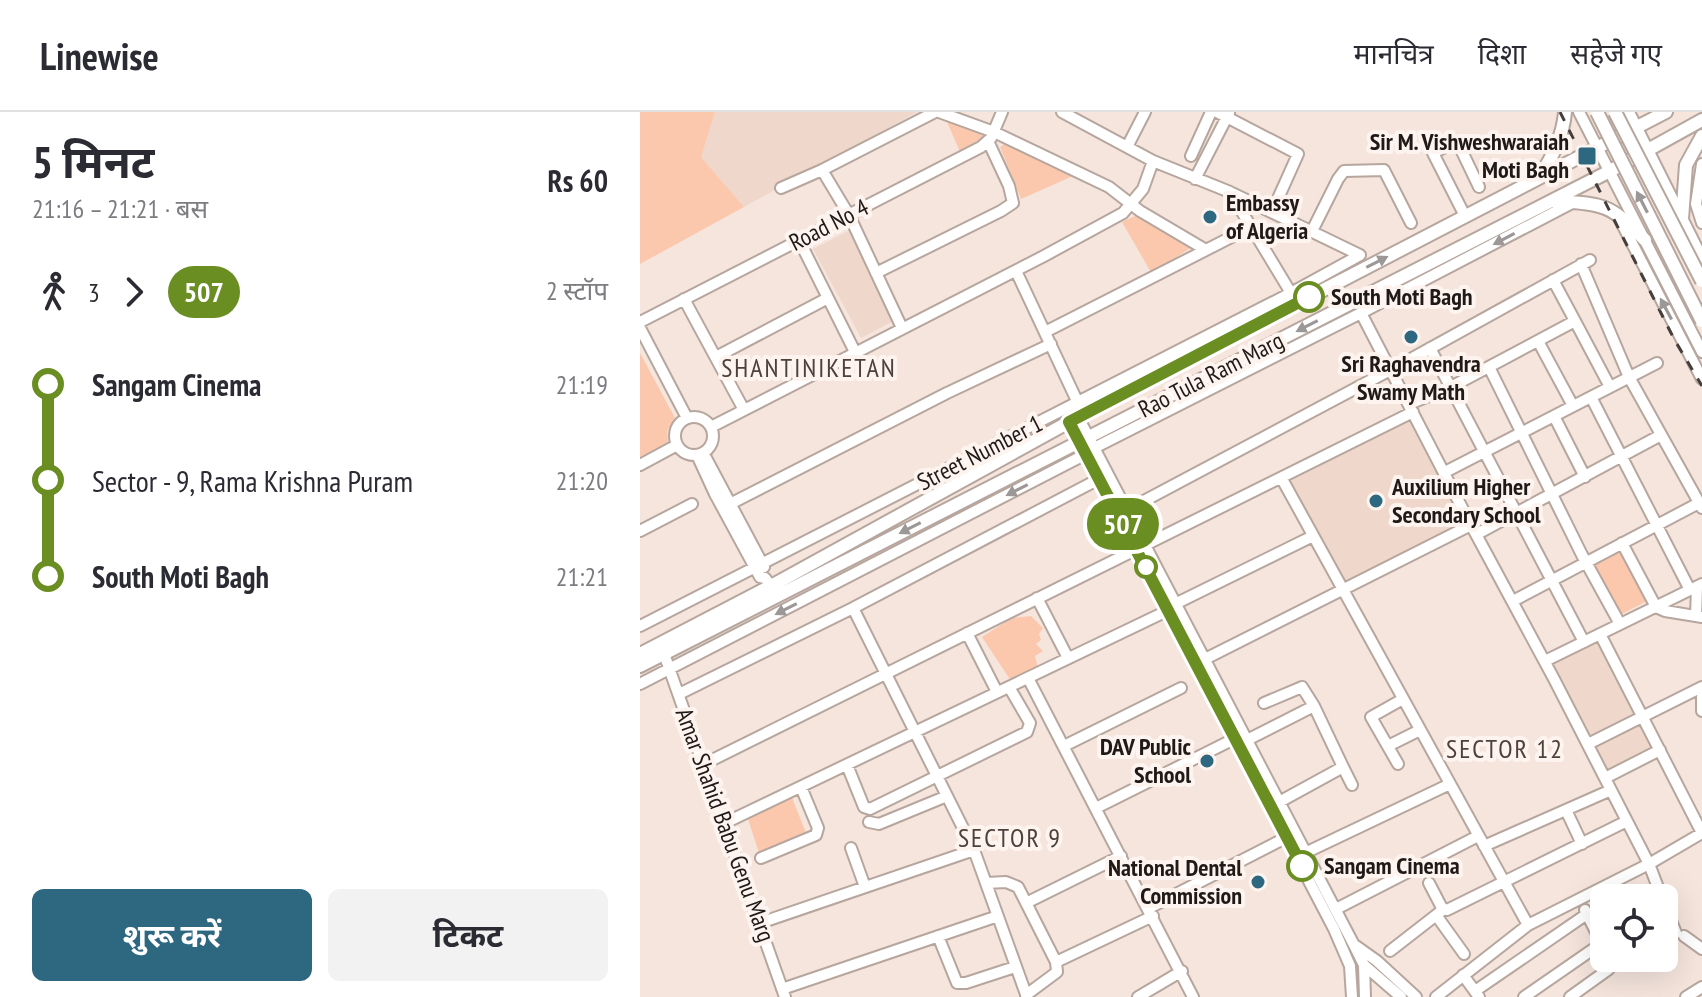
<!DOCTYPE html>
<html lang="hi">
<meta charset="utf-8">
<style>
:root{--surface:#fff;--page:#f2f2f3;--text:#2b2b33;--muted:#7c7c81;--line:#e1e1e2;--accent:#2d6780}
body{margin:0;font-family:"PT Sans Narrow","Noto Sans Devanagari",sans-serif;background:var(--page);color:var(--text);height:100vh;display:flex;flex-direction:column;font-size:30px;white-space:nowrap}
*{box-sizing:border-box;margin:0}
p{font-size:26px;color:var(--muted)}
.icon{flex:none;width:44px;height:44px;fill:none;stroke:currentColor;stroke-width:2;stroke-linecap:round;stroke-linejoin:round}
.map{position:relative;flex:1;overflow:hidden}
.panel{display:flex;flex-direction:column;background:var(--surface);width:640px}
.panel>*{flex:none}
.badge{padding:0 16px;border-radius:26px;font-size:28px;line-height:52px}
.tools{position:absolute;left:950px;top:772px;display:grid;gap:16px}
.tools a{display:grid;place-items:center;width:88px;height:88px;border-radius:12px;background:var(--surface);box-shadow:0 8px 32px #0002;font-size:40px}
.map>.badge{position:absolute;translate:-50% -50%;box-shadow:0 0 0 4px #fff}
.legs{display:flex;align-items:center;gap:12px;height:88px;padding:0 32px;font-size:26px}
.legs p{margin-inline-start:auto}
.summary{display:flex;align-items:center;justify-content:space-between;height:136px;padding:0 32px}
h1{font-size:44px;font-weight:700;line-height:60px}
.action{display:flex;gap:16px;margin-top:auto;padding:16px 32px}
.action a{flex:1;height:92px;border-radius:12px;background:var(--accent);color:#fff;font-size:32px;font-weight:700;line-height:92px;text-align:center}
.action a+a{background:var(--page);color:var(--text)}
ul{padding:0 32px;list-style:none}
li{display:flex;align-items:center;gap:28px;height:96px;font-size:30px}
li i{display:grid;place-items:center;width:12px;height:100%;margin:0 10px;background:currentColor}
li i::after{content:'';width:20px;height:20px;margin:-10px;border:6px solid;border-radius:50%;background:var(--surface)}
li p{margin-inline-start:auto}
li:first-child i{background:linear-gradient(#0000 50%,currentColor 0)}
li:last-child i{background:linear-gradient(currentColor 50%,#0000 0)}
header{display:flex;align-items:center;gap:48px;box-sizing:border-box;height:112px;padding:0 40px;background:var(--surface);border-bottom:2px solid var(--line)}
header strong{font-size:38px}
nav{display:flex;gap:44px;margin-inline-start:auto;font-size:28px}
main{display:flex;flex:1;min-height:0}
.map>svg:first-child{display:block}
.built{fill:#efd8cb}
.green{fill:#fbc8ad}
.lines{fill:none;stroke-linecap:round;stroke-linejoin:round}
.minor-casing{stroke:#b6a69e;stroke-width:14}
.major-casing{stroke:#b6a69e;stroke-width:16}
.minor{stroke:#fff;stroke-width:10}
.major{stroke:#fff;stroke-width:12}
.rail{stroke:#463e3a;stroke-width:3;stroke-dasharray:10 10;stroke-linecap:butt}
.major-bridge-casing{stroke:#b6a69e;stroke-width:16;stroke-linecap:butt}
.major-bridge{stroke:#fff;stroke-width:12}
.oneway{fill:#9b9897}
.line-1-casing{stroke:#fff;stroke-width:18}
.line-1{stroke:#6b8e23;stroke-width:12}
.poi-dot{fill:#2d6780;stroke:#fef4ef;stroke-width:3}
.stop-1-dot{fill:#fff;stroke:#6b8e23;stroke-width:4}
.labels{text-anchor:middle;stroke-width:8;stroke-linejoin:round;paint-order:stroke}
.poi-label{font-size:24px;font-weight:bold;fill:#201a17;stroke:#fef4ef;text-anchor:end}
.street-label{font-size:24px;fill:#201a17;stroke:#fef4ef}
.stop-label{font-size:24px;font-weight:bold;fill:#201a17;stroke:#fef4ef;text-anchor:start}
.neighbourhood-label{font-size:26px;letter-spacing:2px;fill:#4e413a;stroke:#fef4ef}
</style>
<header>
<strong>Linewise</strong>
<nav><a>मानचित्र</a><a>दिशा</a><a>सहेजे गए</a></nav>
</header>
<main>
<section class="panel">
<div class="summary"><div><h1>5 मिनट</h1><p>21:16 – 21:21 · बस</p></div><b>Rs 60</b></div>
<div class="legs"><svg class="icon" aria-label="walk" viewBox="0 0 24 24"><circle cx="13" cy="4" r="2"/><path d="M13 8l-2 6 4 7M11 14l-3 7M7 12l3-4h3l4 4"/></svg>3<svg class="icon" aria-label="forward" viewBox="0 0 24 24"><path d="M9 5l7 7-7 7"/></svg><b class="badge" style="background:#6b8e23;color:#fff">507</b><p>2 स्टॉप</p></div>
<ul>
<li><i style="color:#6b8e23"></i><b>Sangam Cinema</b><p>21:19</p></li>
<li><i style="color:#6b8e23"></i><span>Sector - 9, Rama Krishna Puram</span><p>21:20</p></li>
<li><i style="color:#6b8e23"></i><b>South Moti Bagh</b><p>21:21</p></li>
</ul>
<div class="action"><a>शुरू करें</a><a>टिकट</a></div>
</section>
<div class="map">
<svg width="1062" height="885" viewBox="0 0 1062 885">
<rect width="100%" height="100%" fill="#f5e5dd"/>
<path class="built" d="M75,0H277L104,95L60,45Z
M216,115L263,204L221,226L173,137Z
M770,304L824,408L821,414L702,474L648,369Z
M958,525L1016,637L966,663L908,550Z"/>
<path class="green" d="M0,0H75L61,45L104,95L0,152Z
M305,5L346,23L320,40Z
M367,30L433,64L381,87L360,35Z
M495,104L559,130L512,162L482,110Z
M0,241L35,306L27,319L28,330L0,345Z
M981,435L1009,488L980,503L952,450Z
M391,504L403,516L399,522L401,528L396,532L403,539L395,544L398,556L371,569L342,525L372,506Z
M151,683L166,721L119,741L107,704Z"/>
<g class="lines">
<g class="minor-casing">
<path id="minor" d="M299,0L354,20L469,75L500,99L566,138L611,115
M422,0L513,49L590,80L654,186
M577,0L658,42L632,100
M939,0L1062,240
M989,0L1062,146
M487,35L505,0
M551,44L571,0
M1062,52L1056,92L1062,111
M555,67L589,1
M141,76L182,58
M592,81L720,143
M825,104L793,41L817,29L839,75
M979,106L1062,267
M672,119L698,67L704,59L744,58L771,111
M159,128L215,240
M941,152L989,265L1062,396
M376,159L438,291
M236,161L361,99L373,91L369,74L348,29
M44,187L104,298
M721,201L831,413L914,567L1009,752L1022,786
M935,209L970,275
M0,210L341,35L351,26L362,0
M0,216L47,306
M262,216L209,103L182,58L295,0
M405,220L566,138
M898,229L933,294
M790,236L944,530
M76,245L188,186
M769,248L950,148
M849,255L942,443L980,512
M951,285L1050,478
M769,292L811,275L935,209L913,168
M914,304L945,365
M35 324a19 19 0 1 1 38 0a19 19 0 1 1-38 0Z
M438,305L714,833L724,853L725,885
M429,310L694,817L710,854L712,885
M71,315L404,144L483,101L503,77L513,49
M454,336L721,201L932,91
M57,343L75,382L120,465L125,466L131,474
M66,346L124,455
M0,353L37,333
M805,360L1017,251
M642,367L888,813
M90,392L307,281L411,232
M487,398L752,257
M0,419L52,392
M837,422L1021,323
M982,431L1016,495L1025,499L1062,505
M397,486L428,546
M873,489L1059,391
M537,491L673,424
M213,496L334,738L387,885
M1056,504L1057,475
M0,514L651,181L720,143
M327,521L357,580
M960,522L1062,721
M22,536L145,885
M561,549L831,413
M905,549L1062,472
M388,566L553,885
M0,572L446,342
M39,582L213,496L459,367
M1062,585V599
M624,591L662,575L674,594
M609,627L674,594L703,655
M948,632L1062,575
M424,634L541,576
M748,634L780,618
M64,652L773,300
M758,652L731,605L763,587
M207,653L224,695L230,697L387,620L390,611L369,575
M965,666L1020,638
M641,689L703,655L712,673
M456,696L596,626
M926,698L942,732
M229,710L239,712L307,684
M85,711L529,498
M844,734L971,678
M211,736L225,775
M667,740L810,672
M121,746L176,723L178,716L161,675
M346,771L366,770L378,775L416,850L417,860L386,883
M789,771L802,796L807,798L987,709
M954,780L964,801
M386,791L481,744
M1024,791L1036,821L1024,826
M509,796L653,722
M696,797L838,724
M945,798L964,836
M796,803L824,842
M120,811L334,738
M298,824L317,871H326L375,855
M1044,824L1062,837
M716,834L737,849L776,885
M750,839L804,797
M416,850L513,804
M724,853L761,885
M823,863L839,885
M142,877L358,804
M835,879L947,802
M498,885L542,859
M796,885L888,813L1009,752L1062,721
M884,885L962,831
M930,885L969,857V846
M1046,885L1062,875"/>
</g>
<g class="major-casing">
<path id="major" d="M901,63C913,43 923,24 925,0
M913,89C964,92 969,91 1005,128
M1042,107L1046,53L1062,24
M0,542L131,474L429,310L1026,0
M0,554L970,59L1062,8"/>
</g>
<use href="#minor" class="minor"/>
<use href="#major" class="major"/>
<path class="rail" d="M920,0L1034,227L1062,274"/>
<g class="major-bridge-casing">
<path id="major-bridge" d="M957,0L1062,209
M975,0L1062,169"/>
</g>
<use href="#major-bridge" class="major-bridge"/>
</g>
<defs><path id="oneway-solid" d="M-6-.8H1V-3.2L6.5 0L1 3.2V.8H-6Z" transform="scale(2)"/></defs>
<g class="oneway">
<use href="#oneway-solid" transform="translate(1002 90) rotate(-117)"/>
<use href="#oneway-solid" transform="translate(864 127) rotate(152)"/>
<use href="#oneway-solid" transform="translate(737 150) rotate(-27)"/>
<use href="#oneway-solid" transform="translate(1026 197) rotate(-118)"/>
<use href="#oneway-solid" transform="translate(667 214) rotate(153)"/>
<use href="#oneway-solid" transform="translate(377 378) rotate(153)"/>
<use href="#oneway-solid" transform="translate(270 416) rotate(153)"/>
<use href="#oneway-solid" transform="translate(146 497) rotate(153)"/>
</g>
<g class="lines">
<g class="line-1-casing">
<path id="line-1" d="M662,754L429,310L669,185"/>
</g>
<use href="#line-1" class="line-1"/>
</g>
<g class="poi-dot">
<rect x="937" y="34" width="20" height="20" rx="4"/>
<circle cx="570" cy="105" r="8"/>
<circle cx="771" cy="225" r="8"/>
<circle cx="736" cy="389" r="8"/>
<circle cx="567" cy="649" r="8"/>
<circle cx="618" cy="770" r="8"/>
</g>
<g class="stop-1-dot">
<circle cx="669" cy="185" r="14"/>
<circle cx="506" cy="455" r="10"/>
<circle cx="662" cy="754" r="14"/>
</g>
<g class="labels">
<g class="poi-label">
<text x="929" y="38">Sir M. Vishweshwaraiah<tspan x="929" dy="28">Moti Bagh</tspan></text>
<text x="586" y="99" text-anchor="start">Embassy<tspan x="586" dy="28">of Algeria</tspan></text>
<text x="771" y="260" text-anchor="middle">Sri Raghavendra<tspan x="771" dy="28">Swamy Math</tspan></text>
<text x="752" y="383" text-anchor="start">Auxilium Higher<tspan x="752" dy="28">Secondary School</tspan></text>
<text x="551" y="643">DAV Public<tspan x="551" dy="28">School</tspan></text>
<text x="602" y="764">National Dental<tspan x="602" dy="28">Commission</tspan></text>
</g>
<g class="street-label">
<text transform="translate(189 113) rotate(-27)" y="8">Road No 4</text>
<text transform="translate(571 263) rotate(-27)" y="8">Rao Tula Ram Marg</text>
<text transform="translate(340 341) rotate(-27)" y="8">Street Number 1</text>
<text transform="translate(85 713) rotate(70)" y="8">Amar Shahid Babu Genu Marg</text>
</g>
<g class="stop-label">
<text x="691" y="193">South Moti Bagh</text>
<text x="684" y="762">Sangam Cinema</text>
</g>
<g class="neighbourhood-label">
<text x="169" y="265">SHANTINIKETAN</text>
<text x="865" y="646">SECTOR 12</text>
<text x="370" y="735">SECTOR 9</text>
</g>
</g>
</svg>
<div class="tools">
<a><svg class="icon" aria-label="locate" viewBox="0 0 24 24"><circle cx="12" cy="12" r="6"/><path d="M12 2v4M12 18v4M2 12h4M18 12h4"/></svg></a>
</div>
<b class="badge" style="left:483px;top:412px;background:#6b8e23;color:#fff">507</b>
</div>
</main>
